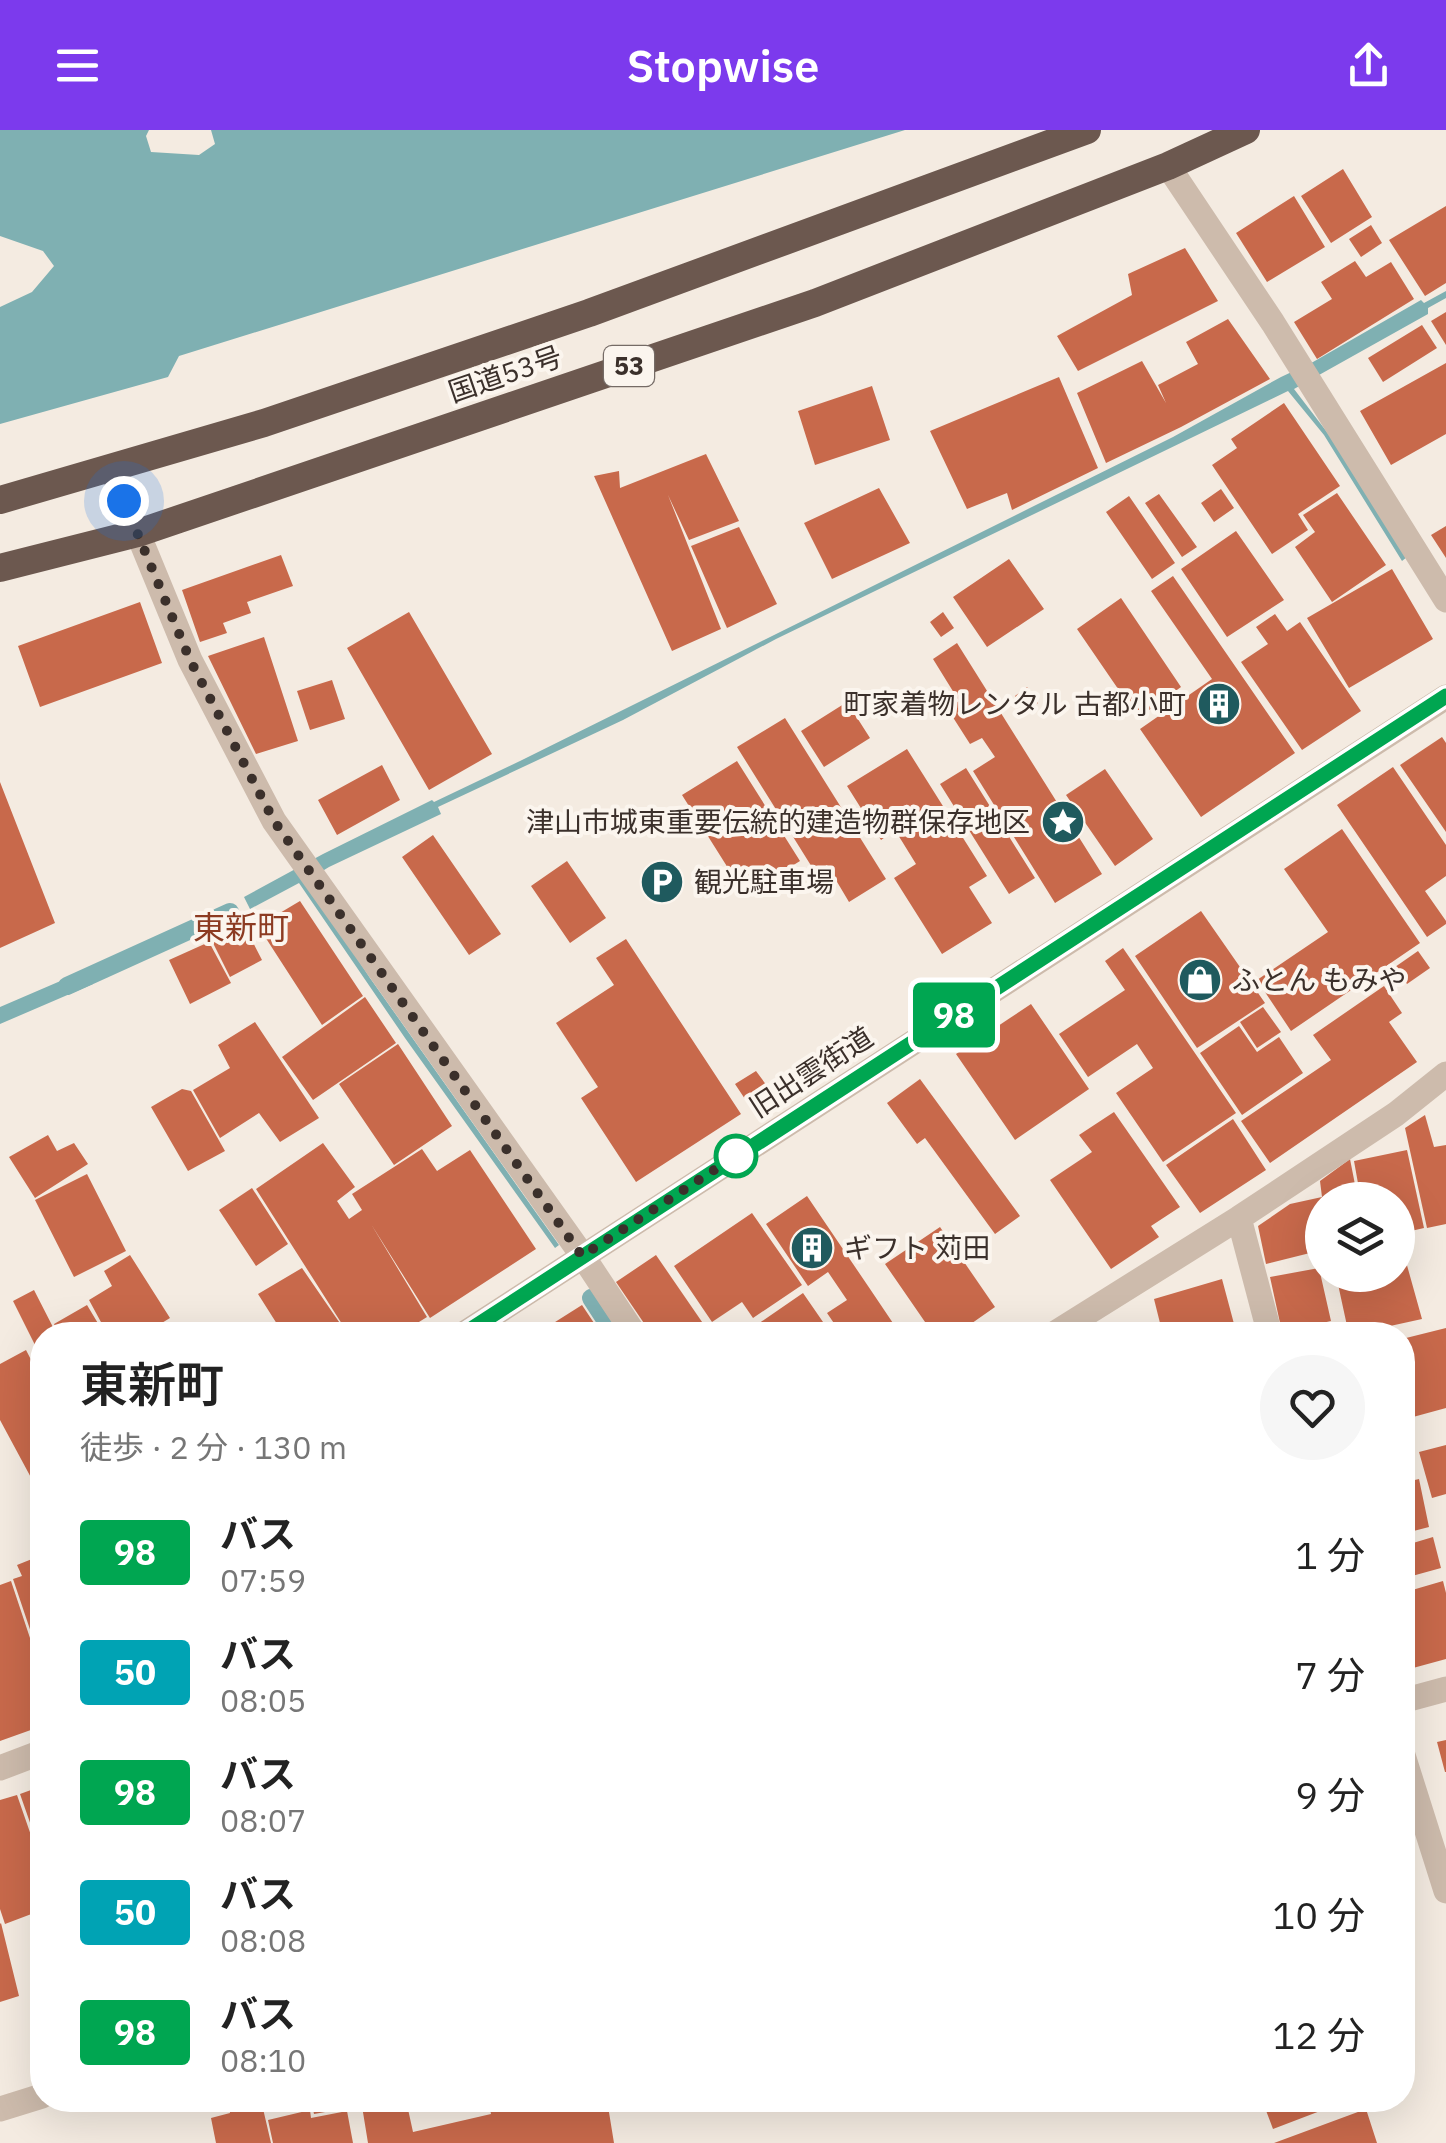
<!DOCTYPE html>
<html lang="ja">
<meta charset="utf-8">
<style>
:root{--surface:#fff;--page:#f6f6f6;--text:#222;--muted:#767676;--accent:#7c3aed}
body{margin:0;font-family:"IBM Plex Sans","Noto Sans JP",sans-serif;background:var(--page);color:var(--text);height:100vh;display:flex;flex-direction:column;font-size:38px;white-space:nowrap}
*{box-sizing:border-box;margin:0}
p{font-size:32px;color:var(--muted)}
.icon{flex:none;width:55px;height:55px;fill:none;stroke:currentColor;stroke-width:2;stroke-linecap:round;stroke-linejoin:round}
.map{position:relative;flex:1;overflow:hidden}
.side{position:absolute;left:30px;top:1192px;width:1385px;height:790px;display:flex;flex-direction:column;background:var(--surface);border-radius:40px;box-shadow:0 10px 40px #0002}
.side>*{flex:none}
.badge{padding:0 20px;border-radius:8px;font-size:35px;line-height:65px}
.tools{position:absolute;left:1305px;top:1052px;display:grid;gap:20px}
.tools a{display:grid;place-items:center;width:110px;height:110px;border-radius:50%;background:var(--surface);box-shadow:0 10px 40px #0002;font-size:50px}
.you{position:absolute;width:50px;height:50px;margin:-25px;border:8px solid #fff;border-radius:50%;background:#1a73e8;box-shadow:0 0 0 15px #1a73e833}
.map>.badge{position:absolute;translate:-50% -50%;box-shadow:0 0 0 5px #fff}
.round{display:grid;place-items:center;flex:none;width:105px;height:105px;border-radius:52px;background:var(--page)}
.headline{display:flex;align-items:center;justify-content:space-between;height:170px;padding:0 50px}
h1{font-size:48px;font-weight:600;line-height:75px}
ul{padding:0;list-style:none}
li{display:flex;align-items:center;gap:30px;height:120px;padding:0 50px}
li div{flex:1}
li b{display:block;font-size:38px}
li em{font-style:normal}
li .badge{min-width:110px;font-weight:700;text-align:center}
header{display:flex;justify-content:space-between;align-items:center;height:130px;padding:0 50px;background:var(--accent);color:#fff;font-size:45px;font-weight:600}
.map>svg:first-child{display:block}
.water{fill:#7fb0b2}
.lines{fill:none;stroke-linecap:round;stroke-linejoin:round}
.stream{stroke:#7fb0b2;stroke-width:18}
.building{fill:#c8694b}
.minor{stroke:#cdbbac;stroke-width:25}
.trunk{stroke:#6c584f;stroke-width:28}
.line-casing{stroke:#fff;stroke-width:22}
.line{stroke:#00a651;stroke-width:15}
.walk{stroke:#3b302b;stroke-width:10;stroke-dasharray:0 18}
.stop-dot{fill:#fff;stroke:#00a651;stroke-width:5}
.labels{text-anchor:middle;stroke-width:8;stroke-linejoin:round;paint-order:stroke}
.shield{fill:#fbf5ee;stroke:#756b66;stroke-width:2.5}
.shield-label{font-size:25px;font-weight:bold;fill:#3b302b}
.street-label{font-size:28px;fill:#3b302b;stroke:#fbf5ee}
.poi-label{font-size:28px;fill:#3b302b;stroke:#fbf5ee;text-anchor:start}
.quarter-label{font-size:32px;fill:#8c3b22;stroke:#fbf5ee}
</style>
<header><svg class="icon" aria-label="menu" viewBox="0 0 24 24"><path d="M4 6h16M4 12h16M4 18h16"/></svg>Stopwise<svg class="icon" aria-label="share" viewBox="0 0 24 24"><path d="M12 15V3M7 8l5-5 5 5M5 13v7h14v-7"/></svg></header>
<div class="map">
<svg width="1446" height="2013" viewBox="0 0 1446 2013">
<rect width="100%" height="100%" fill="#f4ebe1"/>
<path class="water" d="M0,0H149L146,6L151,22L199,25L215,14L211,0H905L179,226L168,247L0,294V177L32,162L54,136L43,121L0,106Z
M1446,161V168L1428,178V184L1294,259L1330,306L1407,427L1402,431L1324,305L1288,261L776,509L623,590L438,677L441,684L329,737L306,751L370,848L559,1115L555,1118L405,908L299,753L250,779L244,767L323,724L432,670L434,672L520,631L1173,307L1281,247L1313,232L1421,170L1424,173Z
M86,840L93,854L0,894V877Z"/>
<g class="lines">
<path class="stream" d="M67,856L230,782
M591,1168L615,1205"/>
</g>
<path class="building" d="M1343,39L1372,87L1331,113L1301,66Z
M1294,66L1325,117L1267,152L1236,103Z
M1446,76V153L1425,166L1389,110Z
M1371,95L1382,113L1361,127L1349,109Z
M1185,118L1218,171L1078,241L1057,206L1132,165L1128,144Z
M1355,131L1366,147L1391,132L1414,169L1317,229L1294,192L1332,169L1321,152Z
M1446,182V215L1431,191Z
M1228,189L1270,249L1181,297L1106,333L1077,263L1142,231L1166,273L1158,255L1198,234L1186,212Z
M1422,195L1437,218L1383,252L1368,228Z
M1446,233V304L1391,335L1360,281Z
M1059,247L1098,338L1012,380L1007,363L967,379L930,301Z
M872,256L890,310L815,335L798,281Z
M1284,273L1340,356L1298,384L1308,400L1272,424L1212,335L1237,318L1231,309Z
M706,324L739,391L689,410L668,365L721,499L672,521L594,346L619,341L620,358Z
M879,358L910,413L832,449L804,393Z
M1221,359L1234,378L1214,392L1201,373Z
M1337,363L1386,435L1332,472L1295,417L1315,402L1303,385Z
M1159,364L1197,417L1182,427L1145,373Z
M1129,366L1175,433L1152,449L1106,382Z
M1446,396V428L1431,405Z
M739,397L777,474L727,498L691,416Z
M1236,401L1284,470L1227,507L1181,439Z
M281,425L293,456L247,472L251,483L223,493L227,503L200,512L182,460Z
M1009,429L1044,479L987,517L953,467Z
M1392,439L1433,509L1349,558L1307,488Z
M1173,446L1295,623L1201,687L1140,599L1212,549L1151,461Z
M1121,468L1181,557L1138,588L1077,499Z
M140,472L162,533L40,577L18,516Z
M409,482L492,624L429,660L347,518Z
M943,482L954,498L941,507L930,492Z
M1275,484L1287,501L1300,492L1361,581L1302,620L1241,532L1268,514L1256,497Z
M264,507L298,611L256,624L208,526Z
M957,513L1102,744L1055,773L973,641L995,627L982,608L970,614L947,578L959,571L933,529Z
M332,550L345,589L310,600L297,561Z
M1027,557L1038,573L1025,582L1015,566Z
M847,572L870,608L824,637L801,601Z
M785,588L886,749L849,772L827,735L815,742L737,617Z
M1442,607L1446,613V702L1400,635Z
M907,619L987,746L969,757L992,793L942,824L894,748L916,734L895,700L881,710L847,656Z
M737,631L800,731L745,765L682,665Z
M382,635L400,670L337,705L318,670Z
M1393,637L1446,715V746L1425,761L1446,791V794L1427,807L1337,675Z
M966,638L1035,748L1009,764L940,654Z
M1105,639L1153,709L1115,736L1066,665Z
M0,652L55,793L0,818Z
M1342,699L1420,813L1291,901L1257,850L1328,802L1284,739Z
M433,705L501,804L469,825L402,727Z
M567,731L606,788L570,813L531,756Z
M300,771L363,866L322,895L258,796Z
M1201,781L1265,873L1197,918L1135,826Z
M244,795L262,830L230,847L212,811Z
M626,809L741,984L636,1052L581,968L598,957L556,893L614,855L596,828Z
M209,812L231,853L190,874L169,830Z
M1123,818L1236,983L1163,1032L1116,963L1153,938L1137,914L1088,947L1059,904L1125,860L1105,831Z
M1418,821L1430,838L1407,854L1395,837Z
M1384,856L1402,883L1389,892L1417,932L1270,1033L1241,991L1331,930L1313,905Z
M365,867L396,913L313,970L282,927Z
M1031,874L1089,959L1015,1010L956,924Z
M1263,877L1281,902L1257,918L1240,892Z
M255,892L319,988L280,1012L259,983L220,1008L193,960L230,938L218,915Z
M1239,896L1257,922L1279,907L1303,943L1242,985L1200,923Z
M398,914L452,996L394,1035L339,954Z
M756,941L770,960L749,975L735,954Z
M920,949L1020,1086L995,1104L925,1008L917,1014L887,973Z
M182,959L191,961L225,1021L188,1041L151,977Z
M1114,982L1180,1077L1151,1096L1159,1107L1111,1139L1050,1050L1092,1022L1079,1005Z
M1425,985L1434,1017L1446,1015V1094L1427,1098L1405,998Z
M1233,989L1266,1040L1200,1083L1166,1035Z
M48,1005L57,1021L74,1013L88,1034L35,1068L9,1027Z
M323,1013L355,1057L337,1071L349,1089L362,1080L352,1064L422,1019L437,1041L470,1020L536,1119L430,1188L371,1094L427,1187L398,1205H349L256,1059Z
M1407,1020L1424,1098L1398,1104V1070H1361L1354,1031Z
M1350,1029L1358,1070H1322V1120L1266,1134L1258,1096L1290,1074L1322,1067L1320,1051Z
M87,1044L126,1121L74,1147L35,1070Z
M252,1058L288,1114L256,1136L219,1080Z
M807,1066L868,1156L901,1205H842L827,1183L847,1170L828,1142L808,1156L766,1094Z
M752,1083L802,1155L753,1188L742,1172L712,1192L674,1136Z
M940,1097L995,1177L955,1205H934L885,1134Z
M1403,1121L1422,1189L1349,1205L1336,1145H1398V1123Z
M130,1125L170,1188L142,1205H108L89,1170L112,1156L104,1141Z
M656,1125L711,1205H652L616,1152Z
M302,1138L348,1205H284L258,1164Z
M1319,1138L1331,1191L1282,1202L1270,1147Z
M1222,1149L1237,1205H1163L1154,1169Z
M34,1160L57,1205H42V1229L13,1171Z
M803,1163L832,1205H742Z
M87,1175L105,1205H59L54,1194Z
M582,1175L602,1205H548L544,1199Z
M1446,1198V1278L1402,1290V1209Z
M26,1220L42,1251V1368L0,1290V1234Z
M1446,1315V1364L1432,1368L1419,1322Z
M1419,1349L1429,1397L1402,1404V1353Z
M1433,1407L1441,1438L1412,1446L1403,1416Z
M42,1425V1535L13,1449L22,1446L17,1435Z
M11,1451L42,1544V1596L0,1611V1455Z
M1443,1451L1446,1463V1529L1402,1541V1463Z
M1446,1610V1642H1445L1437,1612Z
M42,1656V1727L20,1664Z
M17,1665L42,1737V1780L5,1794L0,1779V1670Z
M1,1793L19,1866L0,1872V1794Z
M261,1970L271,2013H216L211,1988L230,1983L229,1975Z
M311,1970H352L353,1977L314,1984Z
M361,1970H406L413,2002L491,1984L488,1970H607L614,2013H368Z
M1262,1970H1349L1273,1999Z
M1366,1979L1377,2013H1274Z
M310,1980L311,1988L347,1981L353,2013H273L268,1990Z"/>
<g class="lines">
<path class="minor" d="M1168,36L1273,193L1446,470
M111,338L190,530L274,691L582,1125L635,1205
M462,1205L1446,567
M1052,1205L1239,1088
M1270,1205L1239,1088L1396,984L1446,944
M1402,1571L1446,1559
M1402,1622L1446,1761
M0,1638L42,1622
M0,1979L42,1966"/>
<path class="trunk" d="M0,370L264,293L589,183L1087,0
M0,438L138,403L815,173L1168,36L1246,0"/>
</g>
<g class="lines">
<g class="line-casing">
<path id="line" d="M462,1205L1446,566"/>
</g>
<use href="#line" class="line"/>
<path class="walk" d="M124,371L190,530L274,691L582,1126L748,1018L736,1026"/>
</g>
<defs>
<g id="building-disc" transform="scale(2.25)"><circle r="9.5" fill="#1f5a5e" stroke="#fbf5ee"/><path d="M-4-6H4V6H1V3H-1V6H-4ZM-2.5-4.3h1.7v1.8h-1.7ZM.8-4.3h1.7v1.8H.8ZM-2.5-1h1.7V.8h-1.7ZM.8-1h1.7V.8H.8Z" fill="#fff"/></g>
<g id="sight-disc" transform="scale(2.25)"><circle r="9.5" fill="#1f5a5e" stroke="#fbf5ee"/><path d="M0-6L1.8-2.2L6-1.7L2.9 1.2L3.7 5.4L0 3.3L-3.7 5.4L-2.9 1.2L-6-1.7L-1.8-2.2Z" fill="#fff"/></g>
<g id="parking-disc" transform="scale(2.25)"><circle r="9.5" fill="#1f5a5e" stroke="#fbf5ee"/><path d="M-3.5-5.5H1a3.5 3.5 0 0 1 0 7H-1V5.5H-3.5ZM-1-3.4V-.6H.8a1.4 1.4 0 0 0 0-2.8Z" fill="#fff"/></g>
<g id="shop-disc" transform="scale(2.25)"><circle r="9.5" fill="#1f5a5e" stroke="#fbf5ee"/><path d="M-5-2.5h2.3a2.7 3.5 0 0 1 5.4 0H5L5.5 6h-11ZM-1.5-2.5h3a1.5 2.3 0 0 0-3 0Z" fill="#fff"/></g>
</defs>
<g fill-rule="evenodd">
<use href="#building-disc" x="1219" y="574"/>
<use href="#sight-disc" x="1063" y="692"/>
<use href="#parking-disc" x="662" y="752"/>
<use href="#shop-disc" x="1200" y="850"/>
<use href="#building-disc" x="812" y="1118"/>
</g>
<circle class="stop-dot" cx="736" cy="1026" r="20"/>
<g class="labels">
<rect class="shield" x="604" y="216" width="50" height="40" rx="8"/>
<g class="shield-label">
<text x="629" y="245">53</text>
</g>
<g class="street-label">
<text transform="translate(505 244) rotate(-19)" y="10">国道53号</text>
<text transform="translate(811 942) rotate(-33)" y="10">旧出雲街道</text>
</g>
<g class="poi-label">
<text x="1186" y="584" text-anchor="end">町家着物レンタル 古都小町</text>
<text x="1030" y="702" text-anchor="end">津山市城東重要伝統的建造物群保存地区</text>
<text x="694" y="762">観光駐車場</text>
<text x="1232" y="860">ふとん もみや</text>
<text x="844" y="1128">ギフト 苅田</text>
</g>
<g class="quarter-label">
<text x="241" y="809">東新町</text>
</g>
</g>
</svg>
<div class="tools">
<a><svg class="icon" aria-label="layers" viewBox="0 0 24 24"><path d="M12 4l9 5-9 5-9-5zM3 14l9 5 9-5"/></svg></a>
</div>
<div class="you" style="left:124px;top:371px"></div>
<b class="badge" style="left:954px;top:885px;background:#00a651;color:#fff">98</b>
<section class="side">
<div class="headline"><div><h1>東新町</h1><p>徒歩 · 2 分 · 130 m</p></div><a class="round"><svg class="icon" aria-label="heart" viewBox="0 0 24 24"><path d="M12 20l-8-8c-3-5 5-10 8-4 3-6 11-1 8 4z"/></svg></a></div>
<ul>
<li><span class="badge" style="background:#00a651;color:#fff">98</span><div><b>バス</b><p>07:59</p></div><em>1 分</em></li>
<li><span class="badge" style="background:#00a3b4;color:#fff">50</span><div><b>バス</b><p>08:05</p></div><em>7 分</em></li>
<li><span class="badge" style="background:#00a651;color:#fff">98</span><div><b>バス</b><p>08:07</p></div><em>9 分</em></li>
<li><span class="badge" style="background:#00a3b4;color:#fff">50</span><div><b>バス</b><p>08:08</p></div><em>10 分</em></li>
<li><span class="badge" style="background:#00a651;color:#fff">98</span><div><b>バス</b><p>08:10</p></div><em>12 分</em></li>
</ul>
</section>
</div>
